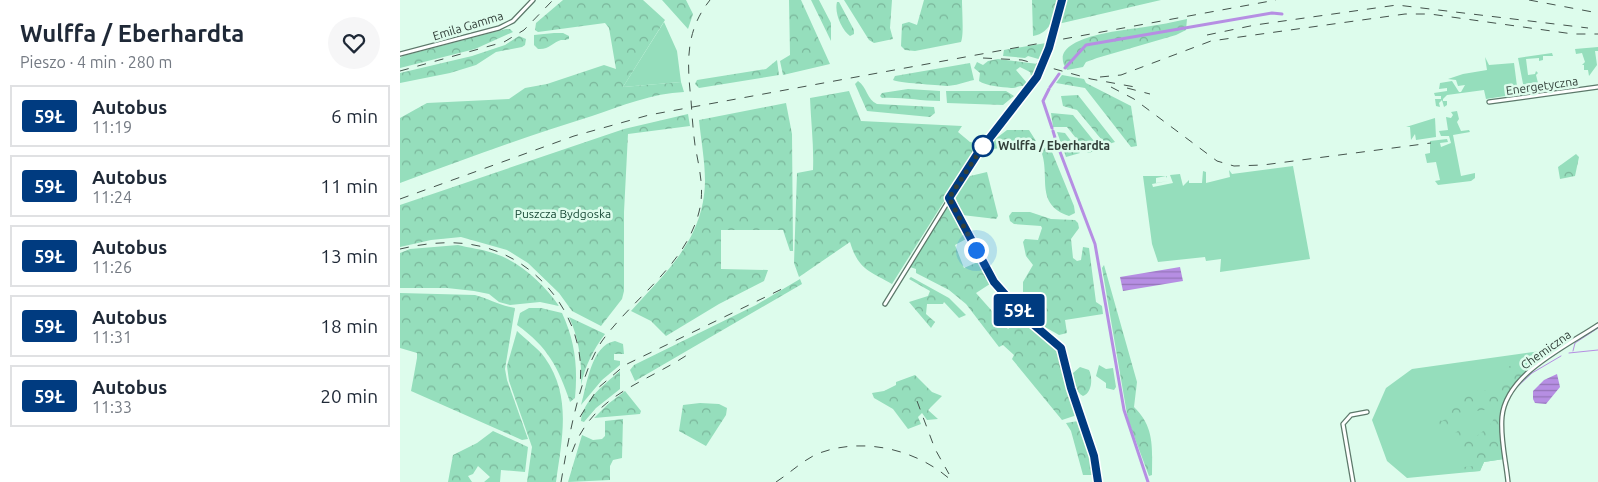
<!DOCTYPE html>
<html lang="pl">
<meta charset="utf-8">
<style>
:root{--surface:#fff;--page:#f6f6f7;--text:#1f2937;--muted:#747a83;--line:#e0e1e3}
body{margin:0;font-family:Ubuntu,sans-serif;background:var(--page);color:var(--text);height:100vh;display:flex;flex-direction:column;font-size:19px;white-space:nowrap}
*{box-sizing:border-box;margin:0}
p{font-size:16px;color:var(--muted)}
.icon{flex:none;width:28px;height:28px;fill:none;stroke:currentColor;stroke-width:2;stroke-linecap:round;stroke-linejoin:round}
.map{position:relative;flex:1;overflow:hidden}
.drawer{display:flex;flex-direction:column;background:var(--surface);width:400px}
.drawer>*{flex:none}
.badge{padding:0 10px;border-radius:4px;font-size:18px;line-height:32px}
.you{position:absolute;width:25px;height:25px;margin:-12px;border:4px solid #fff;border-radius:50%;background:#1a73e8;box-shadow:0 0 0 8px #1a73e833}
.map>.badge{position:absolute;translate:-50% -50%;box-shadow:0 0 0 2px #fff}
.round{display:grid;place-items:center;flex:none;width:52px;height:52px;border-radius:26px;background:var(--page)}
.summary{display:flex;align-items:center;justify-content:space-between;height:85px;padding:0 20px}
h1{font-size:24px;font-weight:700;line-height:38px}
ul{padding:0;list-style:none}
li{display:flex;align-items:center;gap:15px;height:62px;margin:0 10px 8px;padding:0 10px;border:2px solid var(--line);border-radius:0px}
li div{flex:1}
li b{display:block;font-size:19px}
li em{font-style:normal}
li .badge{min-width:55px;font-weight:700;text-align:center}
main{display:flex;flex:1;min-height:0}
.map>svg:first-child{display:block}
.green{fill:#95debc}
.forest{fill:url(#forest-crowns)}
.water{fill:url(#water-rules)}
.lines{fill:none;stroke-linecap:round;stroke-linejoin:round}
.stream{stroke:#b68ee3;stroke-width:1}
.canal{stroke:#b68ee3;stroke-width:3}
.minor-casing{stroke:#5c786a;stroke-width:5.5}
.minor{stroke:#fff;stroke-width:3}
.rail{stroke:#44534c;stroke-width:1;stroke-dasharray:9 9;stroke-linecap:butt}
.minor-bridge-casing{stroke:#5c786a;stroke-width:5.5;stroke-linecap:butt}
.minor-bridge{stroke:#fff;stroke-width:3}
.line-casing{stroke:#fff;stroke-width:11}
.line{stroke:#003b80;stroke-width:8}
.walk{stroke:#323f39;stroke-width:5;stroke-dasharray:0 9}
.stop-dot{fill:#fff;stroke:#003b80;stroke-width:2.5}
.labels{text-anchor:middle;stroke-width:5;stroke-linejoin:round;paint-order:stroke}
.street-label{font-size:12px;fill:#323f39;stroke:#ddfcec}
.stop-label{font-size:12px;font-weight:bold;fill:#323f39;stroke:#ddfcec;text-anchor:start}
.park-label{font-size:12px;fill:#174835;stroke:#ddfcec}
</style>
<main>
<section class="drawer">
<div class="summary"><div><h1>Wulffa / Eberhardta</h1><p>Pieszo · 4 min · 280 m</p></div><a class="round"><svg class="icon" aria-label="heart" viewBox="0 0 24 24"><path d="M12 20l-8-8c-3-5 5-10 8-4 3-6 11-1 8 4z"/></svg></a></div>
<ul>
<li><span class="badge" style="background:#003b80;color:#fff">59Ł</span><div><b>Autobus</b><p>11:19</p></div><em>6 min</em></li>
<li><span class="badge" style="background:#003b80;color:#fff">59Ł</span><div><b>Autobus</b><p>11:24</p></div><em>11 min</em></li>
<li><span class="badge" style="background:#003b80;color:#fff">59Ł</span><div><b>Autobus</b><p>11:26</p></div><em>13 min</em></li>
<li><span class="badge" style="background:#003b80;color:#fff">59Ł</span><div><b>Autobus</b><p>11:31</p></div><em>18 min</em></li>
<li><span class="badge" style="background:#003b80;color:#fff">59Ł</span><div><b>Autobus</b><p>11:33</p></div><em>20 min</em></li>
</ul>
</section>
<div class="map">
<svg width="1198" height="482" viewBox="0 0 1198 482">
<defs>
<pattern id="forest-crowns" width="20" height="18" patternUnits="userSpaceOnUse" patternTransform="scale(1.25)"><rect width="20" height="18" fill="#95debc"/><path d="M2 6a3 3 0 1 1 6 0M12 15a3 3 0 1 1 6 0" fill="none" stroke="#7ab59a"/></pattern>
<pattern id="water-rules" width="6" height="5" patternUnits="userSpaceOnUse" patternTransform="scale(1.25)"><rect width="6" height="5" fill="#b68ee3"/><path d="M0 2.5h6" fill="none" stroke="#9575b9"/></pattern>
</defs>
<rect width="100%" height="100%" fill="#ddfcec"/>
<path class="green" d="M264,22L277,51L281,82L223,87Z
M1198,47V51H1195L1197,65L1189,76L1188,70H1184V65H1182L1185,62L1182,53L1176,54L1175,49Z
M1152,53L1153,56H1143V60L1139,61V58L1126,59L1128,75L1135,74L1136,71L1138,73L1136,75L1140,91L1138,94H1125L1118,58Z
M1085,57L1089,65L1114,63L1118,94L1086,99L1084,90L1047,95L1043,99V101H1047V105L1044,107L1042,100L1039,103L1040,107L1036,106L1035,99H1041V96H1035L1034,93L1047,91V88L1039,89L1040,83L1052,81L1059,92H1061L1065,85L1058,86L1056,80L1048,79L1063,74L1087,70Z
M1057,111L1059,119L1057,122L1061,131L1069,130L1070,132L1053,135L1061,176L1075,173V178L1071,181L1038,185L1035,181L1040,180L1036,162L1027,163L1025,154L1030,153V141L1047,139L1048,142L1040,143L1041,147L1051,143L1049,136H1041L1039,131L1048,130L1046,117L1051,118L1053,115L1051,112Z
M1035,118L1036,137L1016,140L1015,134L1011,140L1010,127H1006Z
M893,166L910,259L820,272L821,259L806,261L805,257L758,262L752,244L743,176H767L766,178V176L756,178V183L768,181L752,184L753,187L773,183L770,175L780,174L783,186L789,180V183H802L803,171L806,172V183L830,177L829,170L832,174Z
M1141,351L1146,357C1100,386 1097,409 1104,459L1084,462L1080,471L1007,478L987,461L972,420L986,388L1012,369Z
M699,365L706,369L713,368L716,387L714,390L706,388V383L696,376Z"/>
<path class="forest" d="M163,0H243L265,20L223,87L281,82L284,92C253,93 221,106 192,116C127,136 64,159 0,183V118L27,103L109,99L125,88L147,84L204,65L216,69L209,28L205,23L138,32L135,30L136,23Z
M262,0H286L293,14L288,29Z
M389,0H401L430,64L383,75L380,61L390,55Z
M411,0H419L431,23V41Z
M444,0H492L490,28L493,39L474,43L469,40Z
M524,0H562C562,9 564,36 561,42L515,51L505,50L501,46L502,24L509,22L517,25Z
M632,0H658C654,15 652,33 633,36Z
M665,0H761L658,24Z
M437,2H439L454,30V34L450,36C442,30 434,13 437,2Z
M787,19L786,30L776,35L697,58L686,62L683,67L667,70C643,36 727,30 745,27C759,25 773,22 787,19Z
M106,29H110L113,32L75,49L0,68V58L3,56Z
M154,33H163L169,36V39C166,40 164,40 161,40C153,42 149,50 138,49L134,45V35Z
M119,36L126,39L125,45L122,47L96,52L76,65L50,73L0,83V73L72,56L105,45Z
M646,43L642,60L628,56L625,58L603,56L604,50Z
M598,59L638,64L639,67L632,80L630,72L620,67L616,70L627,83L626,86C619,85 617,88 611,88C602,87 586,86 579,81L580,73L574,68L577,62L583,65L588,61Z
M377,60L379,75L299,88L295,84L297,80L366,69Z
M570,63L574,80C565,82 555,86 546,86C538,85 497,83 493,80L495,76Z
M662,75L684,79L686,83L731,106L737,146L731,147L685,88L656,83Z
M458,81C467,87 467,100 477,104L534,107L535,113L530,117L467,111L455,84Z
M508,89L540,91V101C520,101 502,97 482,98L480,96L482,93Z
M449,91L461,121L562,126L558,132L570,142L580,144L492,284C469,271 458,269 450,242L399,277L394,263L397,173L413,170C414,146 411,123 410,98Z
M546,91H606L614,96L603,105L547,103Z
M678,95L715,142L706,145L677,110L663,106L661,96Z
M386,103L392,134L393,251H390L383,230H321V269L368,270L364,281L319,304L266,336L251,321L231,311C267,271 304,239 305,181C305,161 301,140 299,120Z
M651,113L673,115L698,146V150L688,153L667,127H653Z
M288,114L290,126L228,134L224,212V291L222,299L201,326L172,311L159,293L128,263L107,250L61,237L31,240L0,247V205L224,129Z
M607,130H629L636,141L594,149L588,154L586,153L594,140Z
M657,132L665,133L680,153L666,157Z
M647,146L650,147L674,206L675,213L669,216C634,204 651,176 641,151Z
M1176,154L1179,157L1175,176L1160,179L1158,167Z
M587,172L598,216L596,219L562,215L555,196L566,177Z
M547,204H550L568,238L555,245L564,268L580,261L593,282L576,293L608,329L623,316L637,331L655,342L663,354L669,392L677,415L662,420L612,359L614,355L603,345L599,347L566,304L549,290L516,273V269L507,266Z
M612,212H630L651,219L675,220L678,223L679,228L671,239L673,258L677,261L681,260L683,247L689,248L696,302L702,306L703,314L665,320L667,333L659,335L638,323L627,311L623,303V282L633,265L626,256L623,242L625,239L638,240L642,228L641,226L614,224L610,221L609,216Z
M58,245C69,248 82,249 93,253C119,261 144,284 159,306L140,302L110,305L99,302L89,294L74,291L47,288H0V253L10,249Z
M704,265L737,382L734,407C755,427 752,449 752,475L749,476L728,420L702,268Z
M511,277L549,298L566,315L559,318L544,302L543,304H527L526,314L535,322L531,328L509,302L528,296L530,291L509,279Z
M400,279L402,284L235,381L230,370L234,365L356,305Z
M0,293L75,295C90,299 98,305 115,308L105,369L107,380L128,439L122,440L11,391L17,358V353L0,348Z
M129,308H141L162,313C175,341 178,367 175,398L170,402C158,367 148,347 117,325L120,313Z
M169,317L205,334C193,350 185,366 181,385C182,361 179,339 169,317Z
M117,331C126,340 138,348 145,358C172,396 162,439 156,482H127L132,447L109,381L107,366Z
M215,341L223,344L224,354H214V360L220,361V365L202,380L181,405C187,385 191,345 215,341Z
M1112,365L1113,371L1128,366L1129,368C1096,396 1099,419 1104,459L1084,462L1080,471L1064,472V467L1074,466L1057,444L1055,433L1062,428L1072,439C1084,431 1100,421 1094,405L1085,410L1057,413L1048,429L1028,419L1030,416L1042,421L1046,419L1047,412L1052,407H1057L1055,400L1073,391L1095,390L1106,382L1108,367Z
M680,367L689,370C693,378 692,393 683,396C675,392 674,381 673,373Z
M220,371V389L196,408L184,422L181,421C182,401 206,383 220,371Z
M515,375L532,392L542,396L528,410L538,419L527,420L522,413L518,417L521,424L508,429L493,409L474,398L472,393L484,391L496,385V382Z
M225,391L241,411L240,414L194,418L208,404Z
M300,403L319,404L327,408L326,415L306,446L279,431L283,405Z
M223,419L222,458L213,460L210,466V480L168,482L182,435L193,440L202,439L205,436V421Z
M678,421L693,457L695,475H683L671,431L666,423Z
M93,431L128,447L125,472L101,470L100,482H84L90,477L78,466L73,474L68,476L72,482H48L53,455L77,443Z"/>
<path class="water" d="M780,267L783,281L723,291L720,277Z
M1157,374L1160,387L1146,404L1135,403L1133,399V391L1144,380Z"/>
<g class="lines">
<path class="stream" d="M1173,351L1175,343L1198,328
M1169,353L1198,350
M1116,388L1132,373L1161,356"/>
<path class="canal" d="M665,68L686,45L872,13L882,14
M650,87L659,74
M649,89L643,101L652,128
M653,131L656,141
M657,144L695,244L724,410L748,482"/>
<g class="minor-casing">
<path id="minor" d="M654,29L662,0
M0,54L99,28L113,21L133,0
M645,61L649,48
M1089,102L1198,87
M549,198L594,282L627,319L661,348L671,388L694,456L698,482
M485,304L578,153L633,84L641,70
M953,482L943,424L951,415L967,412
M1108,482C1106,461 1100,438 1102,417C1106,374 1165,347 1198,325"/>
</g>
<use href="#minor" class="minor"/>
<path class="rail" d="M1129,0L1198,13
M807,35L855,25L997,5L1188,28
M583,58L622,60L691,79L735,87
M0,71L104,42L124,30L153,0
M700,77L721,75L811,41L1005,14H1030L1173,34H1198
M711,87L734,99L817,161L834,166L863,165L1031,143
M727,88L750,94
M0,199L174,136L249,115L876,0
M0,249C26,243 53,240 79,246C140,259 187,321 180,384
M517,401L535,449L549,474
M180,417L198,388L225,365L384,288
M172,452C194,392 246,384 293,351
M161,482C168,442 179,375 202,341C233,298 285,266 299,212C305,189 299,168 295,145C293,130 292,115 291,100C287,63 285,31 310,0
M376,482C390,473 402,461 417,454C462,436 518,449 553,482"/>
<g class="minor-bridge-casing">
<path id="minor-bridge" d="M649,48L654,29
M641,70L645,61"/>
</g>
<use href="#minor-bridge" class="minor-bridge"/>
</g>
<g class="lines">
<g class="line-casing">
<path id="line" d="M662,0L649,48L637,77L578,153L549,198L594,282L627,319L661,348L671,388L694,456L698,482"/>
</g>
<use href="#line" class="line"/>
<path class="walk" d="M576,250L549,198L583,146"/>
</g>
<circle class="stop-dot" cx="583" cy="146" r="10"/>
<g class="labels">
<g class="street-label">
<text transform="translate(68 26) rotate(-17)" y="4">Emila Gamma</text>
<text transform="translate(1142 86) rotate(-8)" y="4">Energetyczna</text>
<text transform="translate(1146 350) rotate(-35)" y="4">Chemiczna</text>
</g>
<g class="stop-label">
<text x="598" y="150">Wulffa / Eberhardta</text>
</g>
<g class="park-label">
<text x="163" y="218">Puszcza Bydgoska</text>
</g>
</g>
</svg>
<div class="you" style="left:576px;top:250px"></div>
<b class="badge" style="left:619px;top:310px;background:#003b80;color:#fff">59Ł</b>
</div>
</main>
